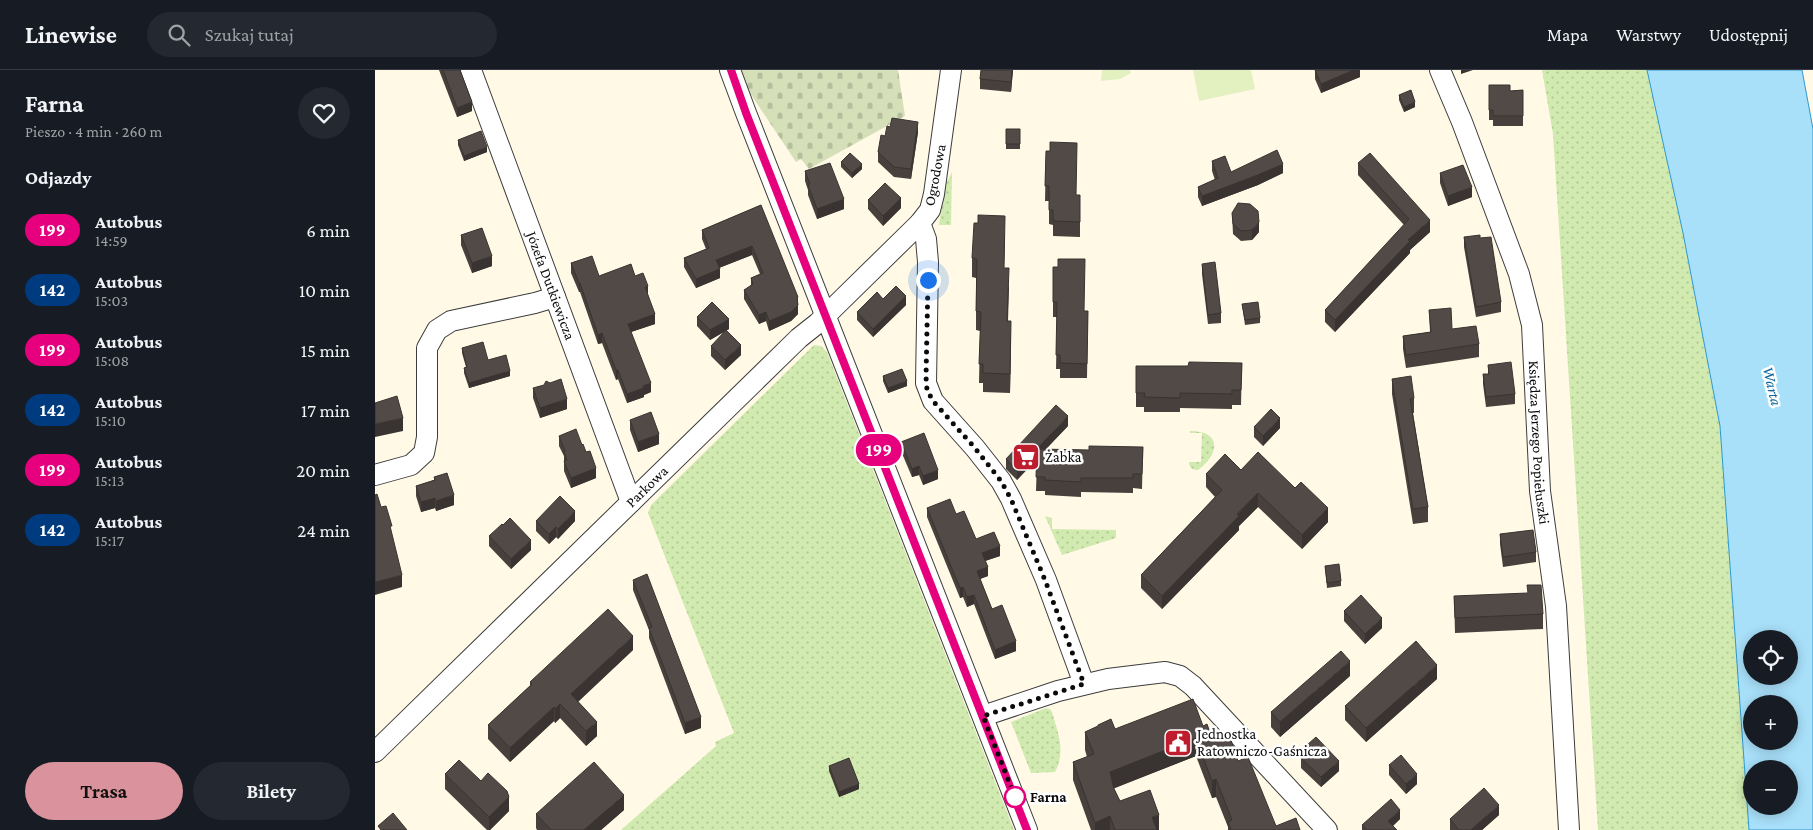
<!DOCTYPE html>
<html lang="pl">
<meta charset="utf-8">
<style>
:root{--surface:#171b24;--page:#242831;--text:#f1f3f6;--muted:#9ea1a6;--line:#363941;--accent:#da939c}
body{margin:0;font-family:"Crimson Pro",serif;background:var(--page);color:var(--text);height:100vh;display:flex;flex-direction:column;font-size:19px;white-space:nowrap}
*{box-sizing:border-box;margin:0}
p{font-size:16px;color:var(--muted)}
.icon{flex:none;width:28px;height:28px;fill:none;stroke:currentColor;stroke-width:2;stroke-linecap:round;stroke-linejoin:round}
.map{position:relative;flex:1;overflow:hidden}
.side{display:flex;flex-direction:column;background:var(--surface);width:375px}
.side>*{flex:none}
.badge{padding:0 10px;border-radius:16px;font-size:18px;line-height:32px}
.controls{position:absolute;left:1368px;top:560px;display:grid;gap:10px}
.controls a{display:grid;place-items:center;width:55px;height:55px;border-radius:50%;background:var(--surface);box-shadow:0 2px 12px #0003;font-size:25px}
.you{position:absolute;width:25px;height:25px;margin:-12px;border:4px solid #fff;border-radius:50%;background:#1a73e8;box-shadow:0 0 0 8px #1a73e833}
.map>.badge{position:absolute;translate:-50% -50%;box-shadow:0 0 0 2px #fff}
h2{padding:0 25px;font-size:19px;line-height:45px}
.round{display:grid;place-items:center;flex:none;width:52px;height:52px;border-radius:26px;background:var(--page)}
.head{display:flex;align-items:center;justify-content:space-between;height:85px;padding:0 25px}
h1{font-size:24px;font-weight:700;line-height:38px}
.cta{display:flex;gap:10px;margin-top:auto;padding:10px 25px}
.cta a{flex:1;height:58px;border-radius:30px;background:var(--accent);color:#111;font-size:20px;font-weight:700;line-height:58px;text-align:center}
.cta a+a{background:var(--page);color:var(--text)}
ul{padding:0;list-style:none}
li{display:flex;align-items:center;gap:15px;height:60px;padding:0 25px}
li div{flex:1}
li b{display:block;font-size:19px}
li em{font-style:normal}
li .badge{min-width:55px;font-weight:700;text-align:center}
header{display:flex;align-items:center;gap:30px;box-sizing:border-box;height:70px;padding:0 25px;background:var(--surface);border-bottom:1px solid var(--line)}
header strong{font-size:24px}
nav{display:flex;gap:28px;margin-inline-start:auto;font-size:18px}
.search{width:350px;height:45px;background:var(--page);display:flex;align-items:center;gap:12px;box-sizing:border-box;padding:0 18px;border-radius:28px;color:var(--muted);font-size:19px}
main{display:flex;flex:1;min-height:0}
.map>svg:first-child{display:block}
.grass{fill:url(#grass-dots)}
.cemetery{fill:url(#cemetery-stones)}
.pitch{fill:#e3f1c1}
.water{fill:#a8dff9;stroke:#2c99d3;fill-rule:evenodd}
.lines{fill:none;stroke-linecap:round;stroke-linejoin:round}
.minor-casing{stroke:#3d3d3d;stroke-width:22}
.minor{stroke:#fff;stroke-width:20}
.wall{fill:#47403c}
.shaded-wall{fill:#393431}
.building{fill:#524a46;stroke:#393431}
.line-casing{stroke:#fff;stroke-width:11}
.line{stroke:#e6007e;stroke-width:8}
.walk{stroke:#0a0a0a;stroke-width:5;stroke-dasharray:0 9}
.stop-dot{fill:#fff;stroke:#e6007e;stroke-width:2.5}
.labels{text-anchor:middle;stroke-width:5;stroke-linejoin:round;paint-order:stroke}
.street-label{font-size:15px;fill:#0a0a0a;stroke:#fff}
.poi-label{font-size:15px;fill:#0a0a0a;stroke:#fff;text-anchor:start}
.stop-label{font-size:15px;font-weight:bold;fill:#0a0a0a;stroke:#fff;text-anchor:start}
.water-label{font-size:16px;font-style:italic;fill:#0f679f;stroke:#fff}
</style>
<header>
<strong>Linewise</strong>
<div class="search"><svg class="icon" aria-label="search" viewBox="0 0 24 24"><circle cx="10" cy="10" r="6"/><path d="M15 15l6 6"/></svg>Szukaj tutaj</div>
<nav><a>Mapa</a><a>Warstwy</a><a>Udostępnij</a></nav>
</header>
<main>
<section class="side">
<div class="head"><div><h1>Farna</h1><p>Pieszo · 4 min · 260 m</p></div><a class="round"><svg class="icon" aria-label="heart" viewBox="0 0 24 24"><path d="M12 20l-8-8c-3-5 5-10 8-4 3-6 11-1 8 4z"/></svg></a></div>
<h2>Odjazdy</h2>
<ul>
<li><span class="badge" style="background:#e6007e;color:#fff">199</span><div><b>Autobus</b><p>14:59</p></div><em>6 min</em></li>
<li><span class="badge" style="background:#003b80;color:#fff">142</span><div><b>Autobus</b><p>15:03</p></div><em>10 min</em></li>
<li><span class="badge" style="background:#e6007e;color:#fff">199</span><div><b>Autobus</b><p>15:08</p></div><em>15 min</em></li>
<li><span class="badge" style="background:#003b80;color:#fff">142</span><div><b>Autobus</b><p>15:10</p></div><em>17 min</em></li>
<li><span class="badge" style="background:#e6007e;color:#fff">199</span><div><b>Autobus</b><p>15:13</p></div><em>20 min</em></li>
<li><span class="badge" style="background:#003b80;color:#fff">142</span><div><b>Autobus</b><p>15:17</p></div><em>24 min</em></li>
</ul>
<div class="cta"><a>Trasa</a><a>Bilety</a></div>
</section>
<div class="map">
<svg width="1438" height="760" viewBox="0 0 1438 760">
<defs>
<pattern id="grass-dots" width="8" height="8" patternUnits="userSpaceOnUse" patternTransform="scale(1.25)"><rect width="8" height="8" fill="#d1eaaf"/><path d="M2 2h.1M6 6h.1" fill="none" stroke="#b2c795" stroke-width="1.8" stroke-linecap="round"/></pattern>
<pattern id="cemetery-stones" width="16" height="16" patternUnits="userSpaceOnUse" patternTransform="scale(1.25)"><rect width="16" height="16" fill="#d5e0b8"/><path d="M2 7V4a2 2 0 0 1 4 0v3zM10 15v-3a2 2 0 0 1 4 0v3z" fill="#b6bf9d"/></pattern>
</defs>
<rect width="100%" height="100%" fill="#fff9e6"/>
<path class="grass" d="M1167,0H1272L1308,163L1345,356L1374,760H1223L1178,64Z
M577,102L576,155H564L570,116Z
M439,275L446,276L452,282L639,760H246L341,676L340,672L359,663L273,443L276,435Z
M815,361C847,361 845,384 823,400C818,400 814,398 814,392H826L827,363H815Z
M670,446L677,448V459L741,460V468L687,485Z
M671,638L675,639L677,642C683,663 691,682 680,702L656,703L636,652Z"/>
<path class="cemetery" d="M364,0H523L530,46L434,99L426,89L421,92L367,11Z"/>
<path class="pitch" d="M727,0H755L756,3L745,9L726,11Z
M818,0H876L880,19L824,31Z"/>
<path class="water" d="M1272,0H1427L1438,59V760H1374L1345,356L1308,163ZM1376,569H1414V606H1376ZM1376,634H1414V671H1376ZM1376,699H1414V736H1376Z"/>
<g class="lines">
<g class="minor-casing">
<g id="minor">
<path id="s1" d="M96,0L256,432"/>
<path d="M355,0L371,43L652,760"/>
<path d="M576,0L559,124L555,140L545,153L551,169L553,192L551,313L558,331L600,378L626,411L636,429L671,510L709,614"/>
<path id="s2" d="M1065,0L1087,52L1144,204L1157,255L1165,421L1181,536L1194,760"/>
<path d="M0,405L36,395L49,383L52,367V278L62,260L76,251L160,233L180,227"/>
<path d="M608,646L683,621L733,609L790,602L805,606L818,616L952,760"/>
<path id="s3" d="M0,682L424,268L443,253L545,153"/>
</g>
</g>
<use href="#minor" class="minor"/>
</g>
<path class="wall" d="M64,0H85L97,41L82,47Z
M638,0L636,22L605,19V9Z
M940,0H985V7L946,23L940,9Z
M1114,15L1135,21L1148,20V56H1118V50H1114Z
M1024,25L1040,37L1029,42L1024,30Z
M631,59H645V79H631Z
M543,62L536,109L519,107L503,92V82L510,66Z
M83,70L112,82L89,91L83,75Z
M671,81L701,125H705V167L678,166V155L674,154V131H670Z
M837,91L856,102L908,103L883,115L827,136L823,127V117L840,110L837,101Z
M466,92L487,99L477,108L466,97Z
M983,93L1055,162L1035,180V183L960,262L950,252V240L1029,155L983,105Z
M430,101L469,139L442,149L433,125V120L430,111Z
M1065,103L1097,127L1073,136L1065,113Z
M493,130L526,138L508,156L493,139Z
M386,135L423,236V244L416,251L394,261L391,251L384,254L369,229V220L376,216V208L385,204L377,185L344,198L345,208L321,218L309,197V188L331,179L327,169V160Z
M857,143L884,162L877,170L866,171L858,164Z
M603,153L630,165L629,198L634,218L633,251L636,270L635,323L608,322V313H604L605,261L601,260V208L597,207V188Z
M86,165L117,196L97,203L86,175Z
M1089,167L1105,168L1126,232V242L1101,247L1089,177Z
M196,193L224,206H260L273,225L280,254L256,262L276,322L269,325V327L252,333L243,309L241,310L227,273L223,274L205,222H204L196,203Z
M827,194L846,243V253L833,254L827,204Z
M678,197L709,241H713L712,308H685V299H681L682,247H678Z
M508,229L531,235L498,267L482,250V242Z
M867,234L885,248V253L870,255Z
M1054,240L1077,259L1104,274V287L1031,298L1028,279V266L1055,262Z
M322,247L354,259L335,270L322,256Z
M336,276L366,285L350,300L336,286Z
M87,278L113,290L135,306L94,318L89,303V298L91,297L87,283Z
M867,293L866,335H857V339L805,338V342H769V337H761V296H813Z
M1113,295L1140,324V334L1111,337L1108,314V304H1113Z
M508,306L532,316L513,323L508,311Z
M1017,309L1039,328V343H1038L1053,437V452L1038,454L1017,324Z
M158,318L192,339L165,348L158,328Z
M255,350L284,374L263,382L255,360Z
M693,356L670,379L714,380L768,377L767,419L758,418V423L706,422V427L670,425V421H661L662,389L642,410L631,399V389Z
M879,357L905,358L888,376L879,367Z
M184,366L207,375L221,408L196,418L189,401V386L184,376Z
M526,372L563,409L548,415L544,405L537,407L526,381Z
M866,400L953,452L927,479L883,437L864,456V460L787,539L766,518V505L840,427L831,417V404Z
M59,407L79,435L61,441L60,438L46,442L41,426V416L59,410Z
M552,438L581,444L601,469L625,486L610,491L613,506L605,509L617,539L641,581L620,589L599,534L592,537L588,527L585,528L552,447Z
M161,451H200L183,469L181,467L174,474L161,461Z
M1125,464L1161,482V492L1128,497L1125,474Z
M114,466L156,480L136,499L114,476Z
M950,496L966,511V516L952,518Z
M258,510L326,658L310,664L274,568V560L258,520Z
M1079,526L1168,544V559L1080,563Z
M969,541L1007,558L990,574L969,551Z
M258,580L203,632L222,666L211,676L185,648L180,653L179,651L135,692L113,669V655L155,616V612Z
M975,606L905,667L896,657V642Z
M1062,609L991,672L970,650V636Z
M723,655L740,659L828,656L838,671L863,691L901,756L925,760H853V757L841,727L837,728L821,686L739,718L745,731L784,760H716L698,710V692L712,687L710,680V662L723,657Z
M932,675L964,701L946,717L926,698V688L932,682Z
M1014,695L1042,714L1031,724L1014,705Z
M454,696L484,719L464,727L454,701Z
M70,704L106,711L134,741L115,760H112L70,719Z
M249,740L226,760H162L161,758V744Z
M1124,745L1107,760H1075V749Z
M1025,749L1018,756L1022,760H987V755Z"/>
<path class="shaded-wall" d="M637,0H638L636,22V12Z
M979,0H985V7L946,23V14Z
M1086,0H1098L1086,4Z
M97,32V41L82,47V38Z
M1040,32V37L1029,42V37Z
M543,52V62L536,109V99Z
M112,77V82L89,91V86Z
M487,94V99L477,108V103Z
M908,94V103L883,115L827,136V126Z
M1097,117V127L1073,136V126Z
M526,128V138L508,156V146Z
M469,129V139L442,149V139Z
M1055,150V162L1035,180V183L960,262V250L1033,170Z
M884,152V162L877,170V160Z
M377,176V185L341,199V190Z
M117,186V196L97,203V193Z
M345,199V208L321,218V209Z
M204,213H205V222H204Z
M273,216V225L270,217Z
M531,226V235L498,267V259Z
M423,227V244L416,251L394,261V251Z
M391,242V251L384,254V245Z
M280,244V254L253,263V254Z
M354,249V259L335,270V260Z
M636,251V270L635,323V304Z
M227,263V273L223,274V265Z
M366,275V285L350,300V290Z
M241,300H243V309L241,310Z
M135,301V306L94,318V313Z
M532,311V316L513,323V318Z
M276,313V322L269,325V327L252,333V324L268,316Z
M192,329V339L165,348V338Z
M693,346V356L642,410V400Z
M28,348V361L0,367V354Z
M905,348V358L888,376V366Z
M284,364V374L263,382V372Z
M544,396V405L537,407V399Z
M221,398V408L196,418V408Z
M563,400V409L548,415V406Z
M883,423V437L864,456V460L787,539V526Z
M79,425V435L61,441V431Z
M60,428V438L46,442V432Z
M953,438V452L927,479V465Z
M200,441V451L183,469V459Z
M181,457V467L174,474V464Z
M156,470V480L136,499V489Z
M625,476V486L607,492V483Z
M613,497V506L602,510V501Z
M27,505V517L0,525V512Z
M588,517V527L585,528V518Z
M599,525V534L592,537V527Z
M1007,548V558L990,574V564Z
M258,566V580L196,638V624Z
M641,571V581L620,589V580Z
M975,591V606L905,667V652Z
M1062,595V609L991,672V658Z
M185,634V648L180,653V639Z
M179,637V651L135,692V678Z
M326,647V658L310,664V653Z
M222,652V666L211,676V661Z
M821,668V686L735,720V702Z
M964,691V701L946,717V707Z
M1042,704V714L1031,724V714Z
M841,709V727L837,728V711Z
M484,714V719L464,727V722Z
M249,725V740L226,760H209Z
M134,727V741L115,760H114V747Z
M1124,735V745L1107,760H1096Z
M1025,740V749L1013,760V751Z
M784,745V760H777V747Z
M735,746V760H720V753Z"/>
<path class="building" d="M68,0H85L97,32L82,38Z
M606,0H637L636,12L605,9Z
M940,0H979L946,14Z
M1114,15H1135V21L1148,20V46H1118V40H1114Z
M1036,20L1040,32L1029,37L1024,25Z
M517,48L543,52L536,99L519,97L503,82L506,65L510,66L512,56L515,57Z
M631,59H645V74H631Z
M106,61L112,77L89,86L83,70Z
M675,72L702,73L701,125H705V152L678,151V140H674V116H670L671,81H675Z
M902,80L908,94L883,105L827,126L823,117L843,108L837,91L850,86L856,102Z
M475,83L487,94L477,103L466,92Z
M995,83L1055,150L1033,170L1035,171L960,250L950,240L1034,149L983,93Z
M455,93L469,129L442,139L433,115L435,114L430,101Z
M1088,95L1097,117L1073,126L1065,103Z
M510,113L526,128L508,146L493,130Z
M863,133L875,134L883,141L884,152L877,160L866,161L858,154L857,143Z
M386,135L423,227L422,228L423,235L416,242L394,251L391,242L384,245L369,220L378,214L376,208L388,203L377,176L341,190L345,199L321,209L309,188L334,178L327,160Z
M603,145L630,146L629,198H634L632,251H636L635,304L608,303V294H604L606,242L601,241L602,189L597,188L599,153H603Z
M107,158L117,186L97,193L86,165Z
M1105,165V168L1116,167L1126,232L1101,237L1089,167Z
M217,186L224,206L256,194L260,206L268,203L273,216L270,217L280,244L253,254L276,313L268,316L269,318L252,324L243,300H241L227,263L223,265L205,213H204L196,193Z
M683,189H710L709,241H713L712,294L685,293V285H681L682,232H678V197H683Z
M840,192L846,243L833,245L827,194Z
M521,216L531,226L498,259L482,242L502,222L508,229Z
M337,232L354,249L335,260L322,247Z
M883,232L885,248L870,250L867,234Z
M1076,238L1077,259L1101,256L1104,274L1031,285L1028,266L1056,262L1054,240Z
M351,260L366,275L350,290L336,276Z
M108,272L113,290L131,285L135,301L94,313L89,298L92,297L87,278Z
M814,292L867,293L866,320H857V324L805,323V328L769,327L770,323H761V296H813Z
M1136,292L1140,324L1111,327L1108,304H1114L1113,295Z
M527,299L532,311L513,318L508,306Z
M1036,306L1039,328L1035,329L1053,437L1038,439L1017,309Z
M186,309L192,329L165,338L158,318L169,315L171,311L175,313Z
M22,326L28,348L0,354V333Z
M681,335L693,346L642,400L631,389Z
M896,339L905,348L888,366L879,357Z
M276,342L284,364L263,372L255,350Z
M201,359L207,375L208,374L211,382L215,381L221,398L196,408L189,391L192,390L189,382L190,381L184,366Z
M549,363L563,400L548,406L544,396L537,399L526,372Z
M714,376L768,377L767,404H758V408H706V412L670,410V407H661L662,379L714,380Z
M883,382L920,418L926,412L953,438L927,465L883,423L862,444L864,446L787,526L766,505L847,420L831,404L850,384L866,400Z
M72,403L79,425L61,431L60,428L46,432L41,416L60,410L59,407Z
M2,424L6,437L11,436L17,456H15L27,505L0,512V425Z
M185,426L200,441L183,459L181,457L174,464L161,451Z
M575,429L581,444L589,441L601,469L619,462L625,476L607,483L613,497L602,501L617,539L627,535L641,571L620,580L599,525L592,527L588,517L585,518L552,438Z
M135,448L156,470L136,489L114,466L127,454L128,455Z
M1158,460L1161,482L1128,487L1125,464Z
M964,494L966,511L952,513L950,496Z
M272,504L326,647L310,653L274,558L277,557L258,510Z
M1152,515H1166L1168,544L1080,548L1079,526L1153,523Z
M986,525L1007,548L990,564L969,541Z
M233,539L258,566L196,624L222,652L211,661L185,634L180,639L179,637L135,678L113,655L157,614L155,612Z
M1041,571L1062,595L991,658L970,636Z
M966,581L975,591L905,652L896,642Z
M818,629L828,656L832,654L838,671L854,664L863,691L873,687L901,756L921,748L925,760H856L853,752L857,750L841,709L837,711L821,668L735,702L739,719L745,731L775,720L784,745L777,747L782,760H740L735,746L720,753L698,692L719,684L710,662L723,656V655L736,649L740,659Z
M941,667L964,691L946,707L926,688L936,679L932,675Z
M1026,685L1042,704L1031,714L1014,695Z
M474,688L484,714L464,722L454,696Z
M84,690L106,711L113,703L132,721L134,727L114,747L70,704Z
M219,692L249,725L209,760H176L161,744Z
M1109,718L1124,735L1096,760H1084L1075,749Z
M1016,729L1025,740L1013,751L1022,760H992L987,755Z
M18,743L32,760H6L3,756Z"/>
<g class="lines">
<g class="line-casing">
<path id="line" d="M356,0L371,43L652,760"/>
</g>
<use href="#line" class="line"/>
<path class="walk" d="M553,210L551,307L552,320L558,331L600,378L626,411L636,429L670,510L709,614L608,646L640,727"/>
</g>
<defs>
<g id="supermarket-square" transform="scale(1.4375)"><rect x="-9" y="-9" width="18" height="18" rx="4" fill="#be1d2d" stroke="#fff"/><path d="M-6-5.5h2.5l.6 2H6L4.5 2H-2.5L-4.4-4H-6ZM-1.5 3.2a1.3 1.3 0 1 0 .1 0ZM3 3.2a1.3 1.3 0 1 0 .1 0Z" fill="#fff"/></g>
<g id="civic-square" transform="scale(1.4375)"><rect x="-9" y="-9" width="18" height="18" rx="4" fill="#be1d2d" stroke="#fff"/><path d="M-.6-6.5H3V-4.5H.6V-3L4-1V1h2V6H-6V1h2V-1L-.6-3ZM-1.2 2.5V6h2.4V2.5Z" fill="#fff"/></g>
</defs>
<g fill-rule="evenodd">
<use href="#supermarket-square" x="651" y="387"/>
<use href="#civic-square" x="803" y="673"/>
</g>
<circle class="stop-dot" cx="640" cy="727" r="10"/>
<g class="labels">
<g class="street-label">
<text transform="translate(560 105) rotate(-79)" y="5">Ogrodowa</text>
<text dy="5" stroke="none"><textPath href="#s1" startOffset="230">Józefa Dutkiewicza</textPath></text>
<text dy="5" stroke="none"><textPath href="#s2" startOffset="389">Księdza Jerzego Popiełuszki</textPath></text>
<text dy="5" stroke="none"><textPath href="#s3" startOffset="380">Parkowa</textPath></text>
</g>
<g class="poi-label">
<text x="670" y="392">Żabka</text>
<text x="822" y="669">Jednostka<tspan x="822" dy="17">Ratowniczo-Gaśnicza</tspan></text>
</g>
<g class="stop-label">
<text x="655" y="732">Farna</text>
</g>
<g class="water-label">
<text transform="translate(1398 316) rotate(77)" y="6">Warta</text>
</g>
</g>
</svg>
<div class="controls">
<a><svg class="icon" aria-label="locate" viewBox="0 0 24 24"><circle cx="12" cy="12" r="6"/><path d="M12 2v4M12 18v4M2 12h4M18 12h4"/></svg></a>
<a>+</a>
<a>−</a>
</div>
<div class="you" style="left:553px;top:210px"></div>
<b class="badge" style="left:504px;top:380px;background:#e6007e;color:#fff">199</b>
</div>
</main>
